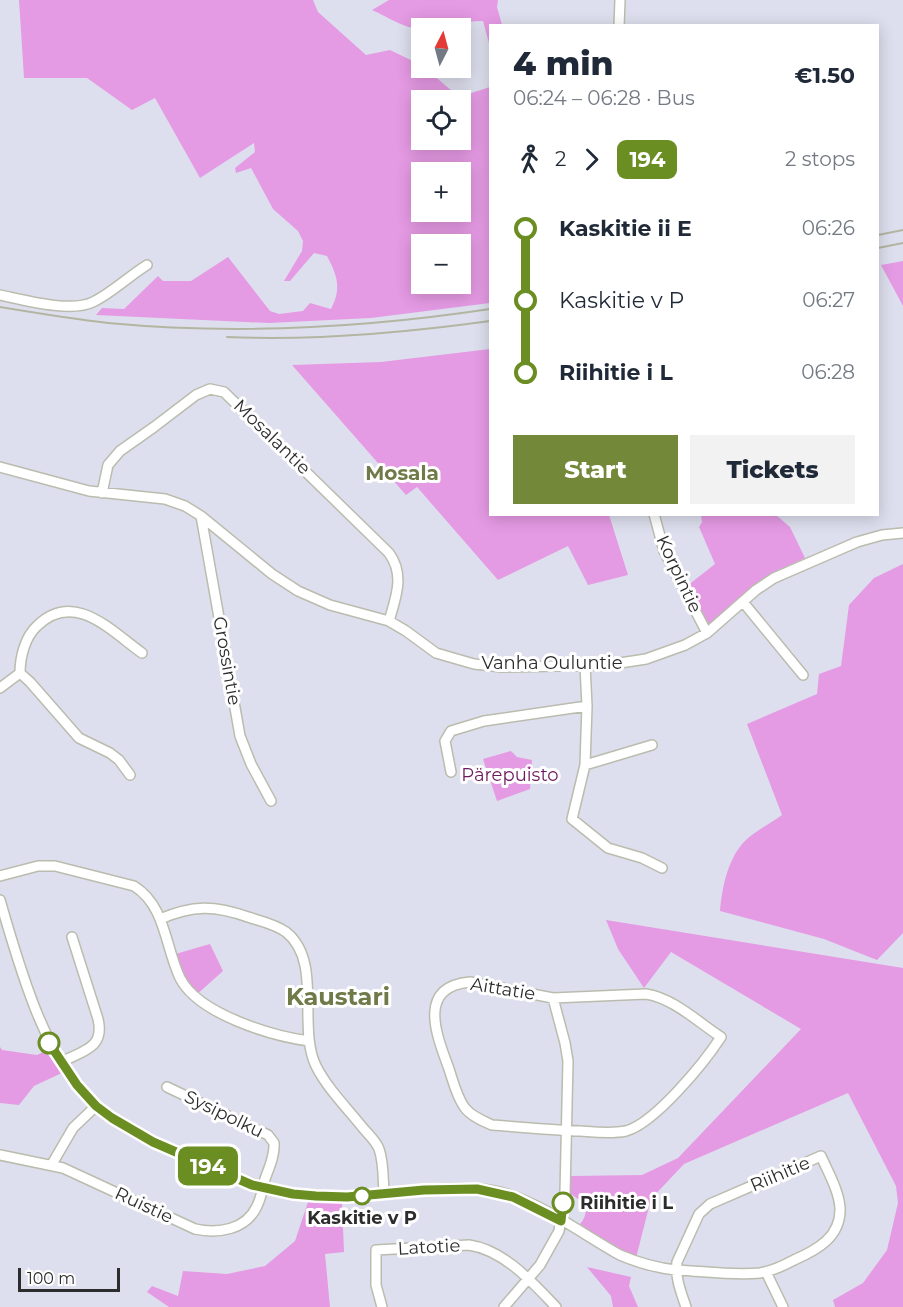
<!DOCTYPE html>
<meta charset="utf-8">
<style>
:root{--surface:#fff;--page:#f2f2f3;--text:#1f2937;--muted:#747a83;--accent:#74883a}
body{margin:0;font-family:Montserrat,sans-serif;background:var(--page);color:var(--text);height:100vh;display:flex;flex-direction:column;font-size:22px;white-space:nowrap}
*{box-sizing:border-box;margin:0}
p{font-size:20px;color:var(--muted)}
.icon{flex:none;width:33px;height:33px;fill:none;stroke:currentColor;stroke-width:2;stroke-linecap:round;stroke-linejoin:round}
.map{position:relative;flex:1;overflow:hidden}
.side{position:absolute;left:489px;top:24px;width:390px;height:492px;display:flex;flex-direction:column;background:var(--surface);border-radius:0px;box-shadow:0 3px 15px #0003}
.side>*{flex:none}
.badge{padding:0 12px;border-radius:9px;font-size:21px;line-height:39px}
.needle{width:39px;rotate:6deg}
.tools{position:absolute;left:411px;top:18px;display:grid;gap:12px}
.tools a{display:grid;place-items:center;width:60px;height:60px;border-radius:0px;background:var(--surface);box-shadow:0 3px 15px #0003;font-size:30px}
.scale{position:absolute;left:18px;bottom:15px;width:102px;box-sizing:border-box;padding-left:6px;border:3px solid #2c2c2c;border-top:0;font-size:16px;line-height:21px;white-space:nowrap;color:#2c2c2c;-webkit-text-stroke:4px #fff;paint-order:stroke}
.map>.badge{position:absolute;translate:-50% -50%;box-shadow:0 0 0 3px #fff}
.legs{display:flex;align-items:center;gap:9px;height:66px;padding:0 24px;font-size:20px}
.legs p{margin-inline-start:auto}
.overview{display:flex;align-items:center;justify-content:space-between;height:102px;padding:0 24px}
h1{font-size:33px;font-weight:800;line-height:45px}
.action{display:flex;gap:12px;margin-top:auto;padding:12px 24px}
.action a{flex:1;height:69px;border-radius:0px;background:var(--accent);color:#fff;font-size:24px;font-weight:800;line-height:69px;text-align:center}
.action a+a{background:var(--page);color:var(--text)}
ul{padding:0 24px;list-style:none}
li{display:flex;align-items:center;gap:21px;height:72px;font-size:22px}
li i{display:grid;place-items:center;width:9px;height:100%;margin:0 8px;background:currentColor}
li i::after{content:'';width:15px;height:15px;margin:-8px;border:4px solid;border-radius:50%;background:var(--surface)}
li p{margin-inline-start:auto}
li:first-child i{background:linear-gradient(#0000 50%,currentColor 0)}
li:last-child i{background:linear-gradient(currentColor 50%,#0000 0)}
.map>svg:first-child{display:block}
.green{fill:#e59ae4;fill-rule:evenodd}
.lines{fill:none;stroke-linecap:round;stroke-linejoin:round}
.minor-casing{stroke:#babcae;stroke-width:12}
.minor{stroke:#fff;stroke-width:9}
.rail{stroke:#b2b6a1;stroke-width:2}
.line-1-casing{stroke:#fff;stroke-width:14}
.line-1{stroke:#6b8e23;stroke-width:9}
.stop-1-dot{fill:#fff;stroke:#6b8e23;stroke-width:3}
.labels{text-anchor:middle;stroke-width:6;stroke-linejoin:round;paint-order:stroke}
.street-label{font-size:18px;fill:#2c2c2c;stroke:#fff}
.park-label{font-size:18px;fill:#6c1a5f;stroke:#fff}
.stop-label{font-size:18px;font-weight:bold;fill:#2c2c2c;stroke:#fff;text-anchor:start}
.neighbourhood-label{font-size:20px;font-weight:bold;fill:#707948;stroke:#fff}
.district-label{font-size:24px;font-weight:bold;fill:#707948;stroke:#fff}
</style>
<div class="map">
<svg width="903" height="1307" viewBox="0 0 903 1307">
<rect width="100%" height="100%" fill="#dedfee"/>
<path class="green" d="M19,0H313L318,12L366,55L390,50L421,65L422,68H425L459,97L490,87V303L371,318L269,323L96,315L102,308L124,309L158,276L163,281H191L228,257L270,311L279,314L303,311L310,303L331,309C342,288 337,275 327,256L314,253L290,281H284L302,251L303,241L298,231L273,209L251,168L236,173L235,168L255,152L254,143L200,178L155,98L132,110L87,78H24ZM422,100H460V140H422ZM422,172H460V212H422ZM460,244V284H422V244Z
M389,0H498L497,7L502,25L490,26V47L483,21C462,21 441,29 421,29C405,29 386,16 372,10Z
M903,261V306L881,265Z
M490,349V514L609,515L628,575L588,585L568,546L498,580L417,487L406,495L292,365L381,362Z
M701,515H776L790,527L805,558L779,570L753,586L710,627L687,586L715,564L699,527L702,522Z
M903,564V933L877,960L824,939L720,911C722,889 727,861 743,843C753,832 770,824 782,815L747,724L817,694L819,674L841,666L849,605L874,578Z
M511,751L517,757L532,760L530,789L497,801L483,759Z
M606,920L903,968V1307H835L833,1300L863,1283L887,1250L898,1203L896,1186L848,1093L684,1164L651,1199L636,1258L617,1249L580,1224C592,1210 583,1200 568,1193L571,1176L642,1175L678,1158L801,1029L671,952L644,988L618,949Z
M210,944L223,971L195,996L172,955Z
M0,1047L2,1050L37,1055L52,1048L66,1071L34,1086L19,1105L0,1103Z
M308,1202L342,1203L344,1252L325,1254L330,1307H169L147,1292L152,1286L178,1296L183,1271L227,1274L265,1266L295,1241Z
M587,1267L631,1277L629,1286L638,1307H613L611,1296Z"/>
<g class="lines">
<g class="minor-casing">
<path id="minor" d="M619,26L620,0
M0,295C24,300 71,313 93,302C112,293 129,276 147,265
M0,467L89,491L165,499L185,506L201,516L272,574L298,591L330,605L389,621L406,631L436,653L474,664L502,667L607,665L646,659L685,645L707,633L756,590L774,578L857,542L882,535L903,533
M102,493L108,465L120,451L154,427L196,395L210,389L224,392L389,553C405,575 396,597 389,621
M654,514L664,551L707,633
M201,516L240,736L251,764L271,801
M743,602L803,675
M585,665L587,706L585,765L572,819L608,848L642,858L662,868
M20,673L30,682L79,738L110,753L119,760L130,775
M0,688L20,673C20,657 25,637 37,626C74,590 110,630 142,653
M585,765L652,745
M451,772L445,741L451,731L484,721L587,706
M0,876L38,866H55L134,886C166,906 165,947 180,978C198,1014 272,1036 309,1041
M0,900C19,965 45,1063 98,1107C126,1131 160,1145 193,1159C234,1178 273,1195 319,1196C341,1197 364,1196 387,1194C423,1190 463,1184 500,1192C540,1202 584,1235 620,1255C639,1263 656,1268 676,1270C703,1271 733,1276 760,1273C772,1271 783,1266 794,1260C817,1250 841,1237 840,1208C839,1191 828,1172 821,1156L710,1204L699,1214L677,1262C675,1278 681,1292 686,1307
M160,919C193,905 214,905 248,917C260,921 275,924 286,932C323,961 297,1027 316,1066C327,1088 347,1108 363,1128C368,1134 376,1141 379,1149C384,1163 383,1180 384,1194
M470,982L553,998L646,994C673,998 698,1022 721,1037C704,1063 655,1123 626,1131C611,1134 595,1132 580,1131C551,1130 521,1127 492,1125C483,1121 471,1116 465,1108C457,1098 453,1081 449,1069C437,1036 416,987 470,982Z
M61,1062C83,1051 105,1048 98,1019L72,937
M0,1155L63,1168L195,1229C218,1234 246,1230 257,1206C261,1198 263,1188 265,1179C269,1168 275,1155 274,1143L268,1135L167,1087
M52,1164L73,1128L96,1106
M766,1272L783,1307
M382,1307L376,1285V1250L469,1245C504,1250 532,1282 556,1307
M504,1307L540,1265L559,1231L565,1193L568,1061L565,1043L553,998"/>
</g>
<use href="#minor" class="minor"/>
<path class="rail" d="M878,235L903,230
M878,248L903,243
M0,307C36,313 72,319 108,323C236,335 364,328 490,309
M227,337C315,341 403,333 490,321"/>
</g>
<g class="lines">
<g class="line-1-casing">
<path id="line-1" d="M49,1043L77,1085L96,1106L112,1118L153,1142L252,1185L293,1194L316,1196L347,1197L424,1190L477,1189L513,1197L561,1221L563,1203"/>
</g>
<use href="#line-1" class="line-1"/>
</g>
<g class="stop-1-dot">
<circle cx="49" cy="1043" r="10"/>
<circle cx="362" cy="1196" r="8"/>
<circle cx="563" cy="1203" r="10"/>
</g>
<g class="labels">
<g class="street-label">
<text transform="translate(272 437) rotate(44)" y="6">Mosalantie</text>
<text transform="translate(679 574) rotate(65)" y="6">Korpintie</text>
<text transform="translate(227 661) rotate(80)" y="6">Grossintie</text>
<text x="552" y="669">Vanha Ouluntie</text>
<text transform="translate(503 989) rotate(9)" y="6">Aittatie</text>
<text transform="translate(224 1114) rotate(26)" y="6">Sysipolku</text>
<text transform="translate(780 1174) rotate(-23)" y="6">Riihitie</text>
<text transform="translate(144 1205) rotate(25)" y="6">Ruistie</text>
<text transform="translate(429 1247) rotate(-3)" y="6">Latotie</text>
</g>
<g class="park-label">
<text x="510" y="781">Pärepuisto</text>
</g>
<g class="stop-label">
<text x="580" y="1209">Riihitie i L</text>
<text x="362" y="1224" text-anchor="middle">Kaskitie v P</text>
</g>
<g class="neighbourhood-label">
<text x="402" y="480">Mosala</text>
</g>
<g class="district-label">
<text x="338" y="1005">Kaustari</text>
</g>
</g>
</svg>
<div class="tools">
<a><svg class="needle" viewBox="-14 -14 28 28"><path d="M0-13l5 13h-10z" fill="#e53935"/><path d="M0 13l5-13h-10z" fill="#747a83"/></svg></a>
<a><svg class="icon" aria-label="locate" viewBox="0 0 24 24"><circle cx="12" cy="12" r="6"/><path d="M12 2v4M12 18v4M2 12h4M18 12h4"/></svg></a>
<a>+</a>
<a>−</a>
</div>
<div class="scale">100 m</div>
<b class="badge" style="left:208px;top:1166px;background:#6b8e23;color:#fff">194</b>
<section class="side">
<div class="overview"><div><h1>4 min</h1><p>06:24 – 06:28 · Bus</p></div><b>€1.50</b></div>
<div class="legs"><svg class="icon" aria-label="walk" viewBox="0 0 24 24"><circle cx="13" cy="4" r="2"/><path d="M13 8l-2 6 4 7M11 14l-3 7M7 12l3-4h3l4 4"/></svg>2<svg class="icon" aria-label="forward" viewBox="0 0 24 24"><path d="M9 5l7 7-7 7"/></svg><b class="badge" style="background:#6b8e23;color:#fff">194</b><p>2 stops</p></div>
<ul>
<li><i style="color:#6b8e23"></i><b>Kaskitie ii E</b><p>06:26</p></li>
<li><i style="color:#6b8e23"></i><span>Kaskitie v P</span><p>06:27</p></li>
<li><i style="color:#6b8e23"></i><b>Riihitie i L</b><p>06:28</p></li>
</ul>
<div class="action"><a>Start</a><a>Tickets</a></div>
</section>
</div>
